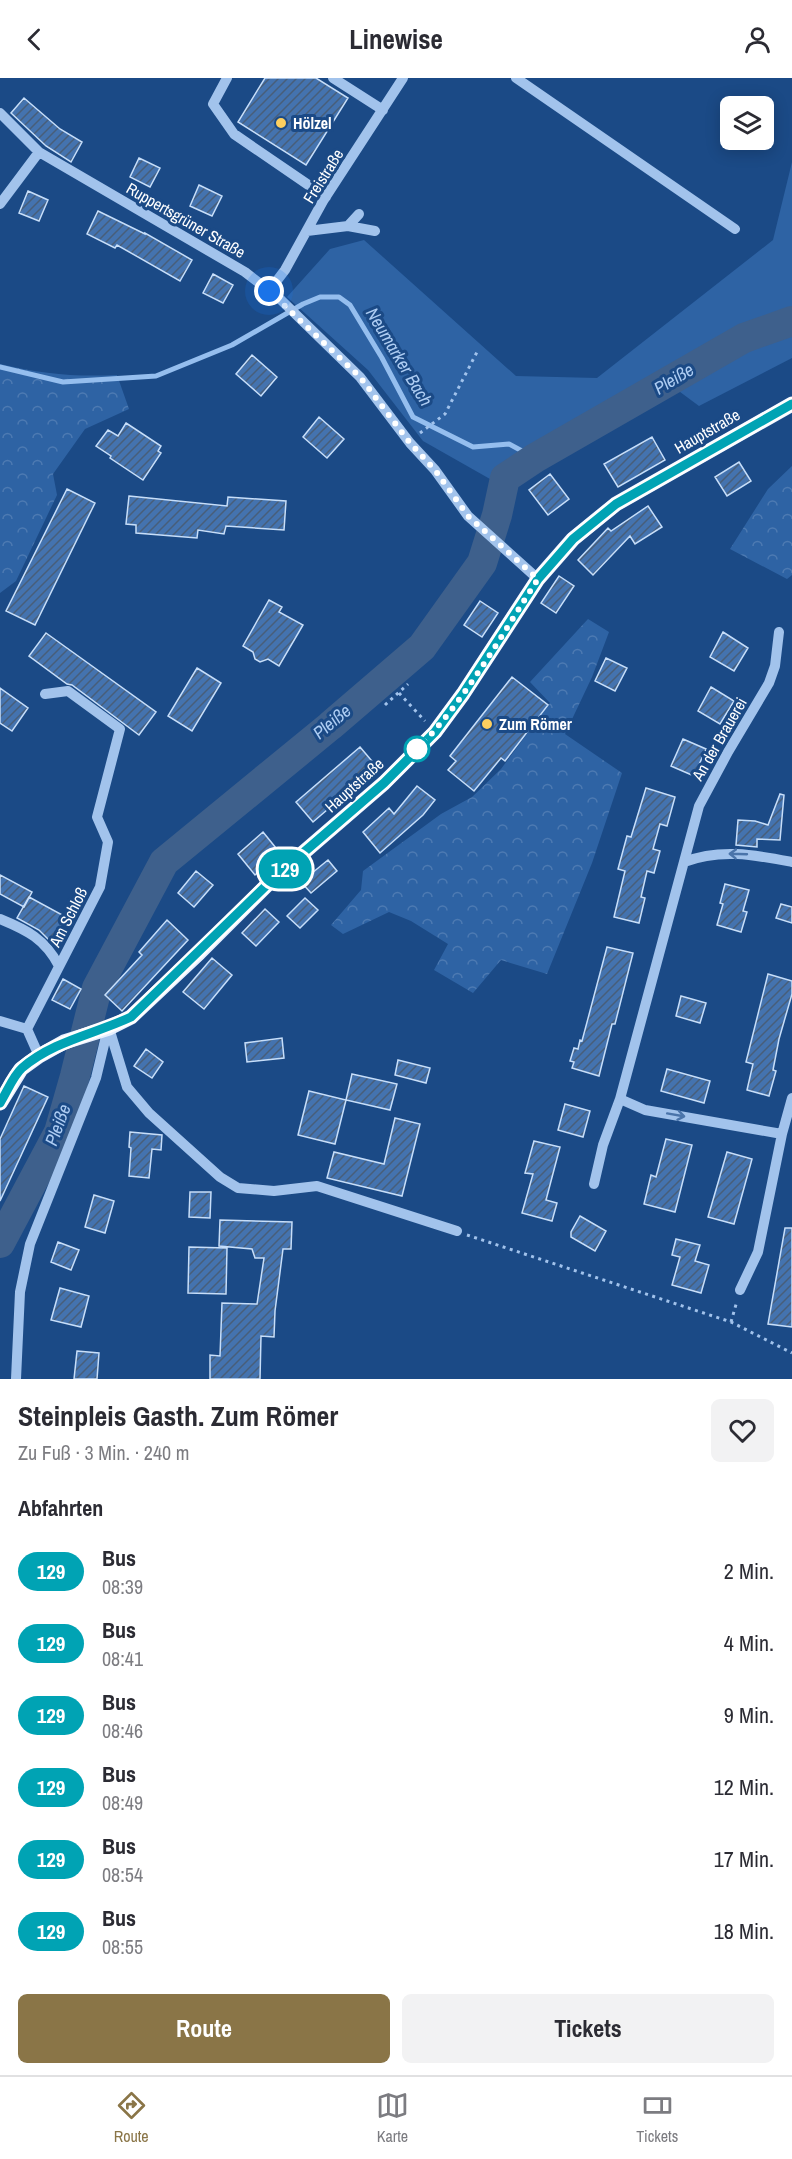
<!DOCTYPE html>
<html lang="de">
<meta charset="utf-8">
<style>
:root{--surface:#fff;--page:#f2f2f3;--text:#2b2b33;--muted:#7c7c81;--line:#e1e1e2;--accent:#8a7547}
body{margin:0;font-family:"Archivo Narrow",sans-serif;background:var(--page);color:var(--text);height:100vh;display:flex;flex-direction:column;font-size:22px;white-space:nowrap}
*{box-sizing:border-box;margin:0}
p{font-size:20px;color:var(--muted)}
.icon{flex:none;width:33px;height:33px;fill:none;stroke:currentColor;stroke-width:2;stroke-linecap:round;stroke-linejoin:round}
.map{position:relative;height:1301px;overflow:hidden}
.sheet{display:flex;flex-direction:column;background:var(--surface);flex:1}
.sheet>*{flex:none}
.badge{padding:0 12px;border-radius:20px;font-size:21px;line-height:39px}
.controls{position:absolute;left:720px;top:18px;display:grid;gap:12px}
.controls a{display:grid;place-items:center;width:54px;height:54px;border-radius:9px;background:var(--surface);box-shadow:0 3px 15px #0003;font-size:30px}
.you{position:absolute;width:30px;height:30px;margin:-15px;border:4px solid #fff;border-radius:50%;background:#1a73e8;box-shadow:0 0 0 9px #1a73e833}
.map>.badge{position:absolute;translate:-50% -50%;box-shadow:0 0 0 3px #fff}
h2{padding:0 18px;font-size:22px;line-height:54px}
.round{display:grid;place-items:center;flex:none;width:63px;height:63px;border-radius:9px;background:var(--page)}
.head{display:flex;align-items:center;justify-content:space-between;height:102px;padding:0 18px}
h1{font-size:28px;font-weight:700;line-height:45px}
.button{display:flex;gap:12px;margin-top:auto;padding:12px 18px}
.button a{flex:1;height:69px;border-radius:9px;background:var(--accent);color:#fff;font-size:24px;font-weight:700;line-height:69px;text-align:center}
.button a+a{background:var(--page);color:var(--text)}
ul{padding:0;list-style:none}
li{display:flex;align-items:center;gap:18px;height:72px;padding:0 18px}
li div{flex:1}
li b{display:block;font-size:22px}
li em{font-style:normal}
li .badge{min-width:66px;font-weight:700;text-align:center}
header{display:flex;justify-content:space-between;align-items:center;height:78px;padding:0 18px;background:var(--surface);font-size:27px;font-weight:700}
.tab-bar{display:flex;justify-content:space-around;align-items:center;height:84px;border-top:2px solid var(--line);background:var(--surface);font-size:16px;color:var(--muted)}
.tab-bar a{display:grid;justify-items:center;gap:3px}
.tab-bar .current{color:var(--accent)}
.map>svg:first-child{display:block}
.green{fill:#2e63a4}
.forest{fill:url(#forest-crowns)}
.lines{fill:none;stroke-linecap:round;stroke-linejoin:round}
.stream{stroke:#95beee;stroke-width:5}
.river{stroke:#3e608c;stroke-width:30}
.building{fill:url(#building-hatch);stroke:#c7def9;stroke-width:1.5}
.path{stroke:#a2c3ec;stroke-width:3;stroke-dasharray:3 4.5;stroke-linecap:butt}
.minor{stroke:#a2c3ec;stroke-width:10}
.major{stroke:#e7f0ff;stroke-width:15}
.oneway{stroke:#4a74aa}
.line-casing{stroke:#fff;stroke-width:14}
.line{stroke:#00a3b4;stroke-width:9}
.walk{stroke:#fff;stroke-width:6;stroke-dasharray:0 10.8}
.poi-dot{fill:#fdcf5f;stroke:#1b4a86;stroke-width:2}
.stop-dot{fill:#fff;stroke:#00a3b4;stroke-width:3}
.labels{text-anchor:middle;stroke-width:6;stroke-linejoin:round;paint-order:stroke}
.poi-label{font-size:16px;font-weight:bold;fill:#fff;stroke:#1b4a86;text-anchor:start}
.street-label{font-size:16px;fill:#fff;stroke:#1b4a86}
.water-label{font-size:18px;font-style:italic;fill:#aecdf3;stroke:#1b4a86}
</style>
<header><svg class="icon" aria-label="back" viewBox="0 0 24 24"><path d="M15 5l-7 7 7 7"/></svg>Linewise<svg class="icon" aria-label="person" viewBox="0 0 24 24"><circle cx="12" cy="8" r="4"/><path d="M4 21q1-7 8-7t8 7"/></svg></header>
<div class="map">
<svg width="792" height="1301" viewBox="0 0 792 1301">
<defs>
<pattern id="forest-crowns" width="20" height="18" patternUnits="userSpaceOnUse" patternTransform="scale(1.5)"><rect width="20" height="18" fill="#2e63a4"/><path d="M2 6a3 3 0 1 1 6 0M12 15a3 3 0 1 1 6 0" fill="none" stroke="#4d7ab2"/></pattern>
<pattern id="building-hatch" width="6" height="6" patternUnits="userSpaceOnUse" patternTransform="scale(1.5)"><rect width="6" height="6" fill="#4473af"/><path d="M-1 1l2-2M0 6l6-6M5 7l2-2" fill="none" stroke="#485e79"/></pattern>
</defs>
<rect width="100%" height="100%" fill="#1b4a86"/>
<path class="green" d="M792,84V280L699,328L672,308L490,401L423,363L368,292L287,219L330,171L364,162L516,298L597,300L773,162Z"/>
<path class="forest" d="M0,286C42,296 74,299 117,297L129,331L85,351L53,396L57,417L16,503L0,515Z
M792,388V497L787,501L730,471L768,411Z
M588,541L609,554L592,599L565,656L622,695L592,785L547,896L501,882L473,915L434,892L448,866L411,843L389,834L343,856L331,847L361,812L363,793L441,736L472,719L501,691L550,625L530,604Z"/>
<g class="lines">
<path class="stream" d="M0,289L63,304L156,298L232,267L303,226L320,219H339L350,227L382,280L413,339L473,369L509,366L535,380"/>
<path class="river" d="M0,1165L59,1054L75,998L97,910L164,784L330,648L422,569L482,485L497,437L505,400L535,380L744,260L792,243"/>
</g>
<path class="building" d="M265,0H316L348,20L306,87L238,44Z
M24,20L60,51L82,64L71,84L46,68L11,35Z
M139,80L160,90L150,109L130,99Z
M199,107L222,118L212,138L190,128Z
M28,113L48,122L39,143L19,135Z
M98,133L145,156V155L192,182L180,203L117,167L115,170L87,156Z
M213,196L233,207L223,225L203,215Z
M252,277L277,299L261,318L236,296Z
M319,339L344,361L327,380L303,359Z
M126,345L161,368L158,373L161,375L143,402L110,380L111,378L96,368L108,352L118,358Z
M652,359L665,382L618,409L604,386Z
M739,384L751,403L727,418L715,399Z
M550,396L569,421L548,437L529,412Z
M67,411L95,425L35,547L6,533Z
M129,418L227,428L228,419L286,423L284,452L226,448L224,456L198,452L197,460L136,455V447L126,446Z
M648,428L662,449L635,466L630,458L593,497L578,482L608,450L611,453Z
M559,498L574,508L556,535L541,525Z
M269,522L282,529L279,534L303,547L279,588L268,581L260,584L255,581L253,574L243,568Z
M480,523L498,535L482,559L464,547Z
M723,554L748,570L734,593L710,579Z
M46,555L156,634L139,657L72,607L67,606L29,578Z
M606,580L627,590L615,613L595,603Z
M197,590L221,605L192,653L168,638Z
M512,599L548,627L505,683L501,680L474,713L448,692L456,683L450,678Z
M711,609L734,623L720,646L698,633Z
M0,610L28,630L12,653L0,645Z
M683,661L706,671L694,698L671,688Z
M360,669L377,689L313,744L296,724Z
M417,708L435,722L423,737L380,775L363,754L389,730L394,736Z
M646,710L675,719L667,748L660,746L653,771L660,773L654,795L647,793L641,819L645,820L639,845L614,839L625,793L618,791L627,758L631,759Z
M780,716L784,717L780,762L757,761V769L736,767L738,742L755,743L768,747Z
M263,754L280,775L255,797L238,776Z
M328,782L337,793L311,815L301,804Z
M196,793L213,807L194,829L178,815Z
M0,797L32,814L24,829L0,816Z
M725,806L749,812L743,833L747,834L741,854L717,847L723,826L720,825Z
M29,819L66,839L52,865L39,852L17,840Z
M305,820L318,832L300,850L287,838Z
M781,826L792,829V845L776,840Z
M265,831L279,844L256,868L242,855Z
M167,842L188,862L122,933L105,917L142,877L139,874Z
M607,869L633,875L615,946H612L599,998L572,990L574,984L570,983L574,970L578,971L580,962L582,963Z
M212,880L232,897L204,931L183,914Z
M768,896L792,903V916L779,961L773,992L776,993L769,1018L747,1012L753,986L746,984Z
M63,901L81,911L70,931L52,922Z
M681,918L706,925L700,945L676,938Z
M282,960L284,980L247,984L245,965Z
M146,971L163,984L152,1000L134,988Z
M398,982L430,990L426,1005L395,997Z
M667,991L710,1003L704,1025L661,1013Z
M352,996L397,1006L390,1032L346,1022Z
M24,1008L48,1019L0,1123V1061Z
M309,1013L346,1022L335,1066L298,1057Z
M565,1026L590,1033L583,1059L558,1052Z
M395,1040L420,1046L402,1118L327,1100L334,1074L384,1086Z
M130,1054L162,1057L161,1072L152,1071L149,1100L129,1098L131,1070L129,1069Z
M666,1061L692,1067L675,1134L644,1126L651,1097L656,1099Z
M534,1063L560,1069L546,1122L557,1125L552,1143L522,1135L533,1096L525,1095Z
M727,1074L752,1081L734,1146L708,1139Z
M190,1114H211L210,1140L189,1139Z
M94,1117L114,1123L105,1155L85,1149Z
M580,1138L606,1153L595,1173L571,1159V1154Z
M220,1142L292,1144L291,1171H283L275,1233L274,1259L261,1258L260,1301H210V1277L220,1278L222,1225L257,1226L264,1180H255L252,1171L219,1168Z
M785,1150H792V1249L768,1246Z
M676,1161L700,1167L695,1183L709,1187L701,1215L672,1207L680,1179L672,1177Z
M58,1164L79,1172L71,1192L51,1184Z
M189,1169L227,1170L226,1216L188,1215Z
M60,1210L89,1218L81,1249L51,1242Z
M77,1273L99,1275L97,1301H74Z"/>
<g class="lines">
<path class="path" d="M420,355L445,336L477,274
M399,615L425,643
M385,627L408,606
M467,1157L731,1244L792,1275
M731,1244L737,1223"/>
<path class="minor" d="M227,0L213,26L234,56L326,119
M333,0L383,32
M516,0L735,151
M0,35L39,74L245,194L280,221L360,299L410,365L435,392L468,438L538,501
M0,126L39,74
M348,148L359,136
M307,153L348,148L375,153
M269,213L285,192L323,123L403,0
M684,784C721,770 755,777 792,784
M0,841C27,852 45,861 59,888
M0,943L27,951
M109,950L127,1009L149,1035L220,1099L238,1110L274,1113L317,1108L457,1153
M39,978L27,951L100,809L108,764L97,739L120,651L68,613L45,616
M620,1021L645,1032L782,1056
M594,1106L603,1067L620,1021L699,728L728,674L769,605L775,588L779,554
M740,1212L758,1174L782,1056L792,1020
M16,1301L20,1214L30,1166L96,1000L108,950"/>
<path class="major" d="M0,1025L21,991L39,978L64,964L109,950L131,939L199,875L274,800L384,705L435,654L463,616L538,501L573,461L616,426L792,326"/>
</g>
<defs><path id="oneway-shaft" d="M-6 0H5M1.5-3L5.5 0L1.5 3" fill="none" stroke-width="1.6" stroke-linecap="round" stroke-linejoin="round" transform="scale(1.5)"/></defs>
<g class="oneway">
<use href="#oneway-shaft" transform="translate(738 776) rotate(-178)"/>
<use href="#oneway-shaft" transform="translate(676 1037) rotate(10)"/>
</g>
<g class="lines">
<g class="line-casing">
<path id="line" d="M0,1025C7,1014 13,998 22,990C53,963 95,956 131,939L274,800L384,705L435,654L463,616L538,501L573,461L616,426L792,326"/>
</g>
<use href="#line" class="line"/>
<path class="walk" d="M269,213L360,299L410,365L435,392L468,438L538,501C502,556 464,625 417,671"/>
</g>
<g class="poi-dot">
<circle cx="281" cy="45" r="6"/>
<circle cx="487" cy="646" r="6"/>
</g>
<circle class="stop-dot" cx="417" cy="671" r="12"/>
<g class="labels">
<g class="poi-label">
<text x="293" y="51">Hölzel</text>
<text x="499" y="652">Zum Römer</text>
</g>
<g class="street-label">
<text transform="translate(323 98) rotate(-58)" y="6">Freistraße</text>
<text transform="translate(186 142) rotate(30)" y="6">Ruppertsgrüner Straße</text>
<text transform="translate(707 353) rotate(-30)" y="6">Hauptstraße</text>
<text transform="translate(719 661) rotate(-60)" y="6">An der Brauerei</text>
<text transform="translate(354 707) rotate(-42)" y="6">Hauptstraße</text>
<text transform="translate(68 839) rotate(-63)" y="6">Am Schloß</text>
</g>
<g class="water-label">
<text transform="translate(399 279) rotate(59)" y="6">Neumarker Bach</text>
<text transform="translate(674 301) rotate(-31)" y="6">Pleiße</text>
<text transform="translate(332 644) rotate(-40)" y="6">Pleiße</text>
<text transform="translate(58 1047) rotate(-70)" y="6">Pleiße</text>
</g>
</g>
</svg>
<div class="controls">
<a><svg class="icon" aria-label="layers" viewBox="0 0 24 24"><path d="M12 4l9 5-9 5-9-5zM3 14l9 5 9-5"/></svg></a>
</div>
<div class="you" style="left:269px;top:213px"></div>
<b class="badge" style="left:285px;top:791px;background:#00a3b4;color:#fff">129</b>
</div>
<section class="sheet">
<div class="head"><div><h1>Steinpleis Gasth. Zum Römer</h1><p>Zu Fuß · 3 Min. · 240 m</p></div><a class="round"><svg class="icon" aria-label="heart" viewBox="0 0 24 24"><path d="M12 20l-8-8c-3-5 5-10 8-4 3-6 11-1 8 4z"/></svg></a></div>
<h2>Abfahrten</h2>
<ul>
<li><span class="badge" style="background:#00a3b4;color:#fff">129</span><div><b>Bus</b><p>08:39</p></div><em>2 Min.</em></li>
<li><span class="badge" style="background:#00a3b4;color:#fff">129</span><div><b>Bus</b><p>08:41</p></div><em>4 Min.</em></li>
<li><span class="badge" style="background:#00a3b4;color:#fff">129</span><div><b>Bus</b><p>08:46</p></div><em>9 Min.</em></li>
<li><span class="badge" style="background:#00a3b4;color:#fff">129</span><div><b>Bus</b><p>08:49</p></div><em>12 Min.</em></li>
<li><span class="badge" style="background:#00a3b4;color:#fff">129</span><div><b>Bus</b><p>08:54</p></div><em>17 Min.</em></li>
<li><span class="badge" style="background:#00a3b4;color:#fff">129</span><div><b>Bus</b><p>08:55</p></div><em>18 Min.</em></li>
</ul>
<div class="button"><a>Route</a><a>Tickets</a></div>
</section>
<nav class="tab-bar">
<a class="current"><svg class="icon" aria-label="directions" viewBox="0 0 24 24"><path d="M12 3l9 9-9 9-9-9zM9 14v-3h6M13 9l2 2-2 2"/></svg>Route</a>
<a><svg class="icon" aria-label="map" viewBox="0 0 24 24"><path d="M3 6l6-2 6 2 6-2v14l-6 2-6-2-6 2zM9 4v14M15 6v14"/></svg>Karte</a>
<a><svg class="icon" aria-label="tickets" viewBox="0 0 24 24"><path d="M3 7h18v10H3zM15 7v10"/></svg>Tickets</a>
</nav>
